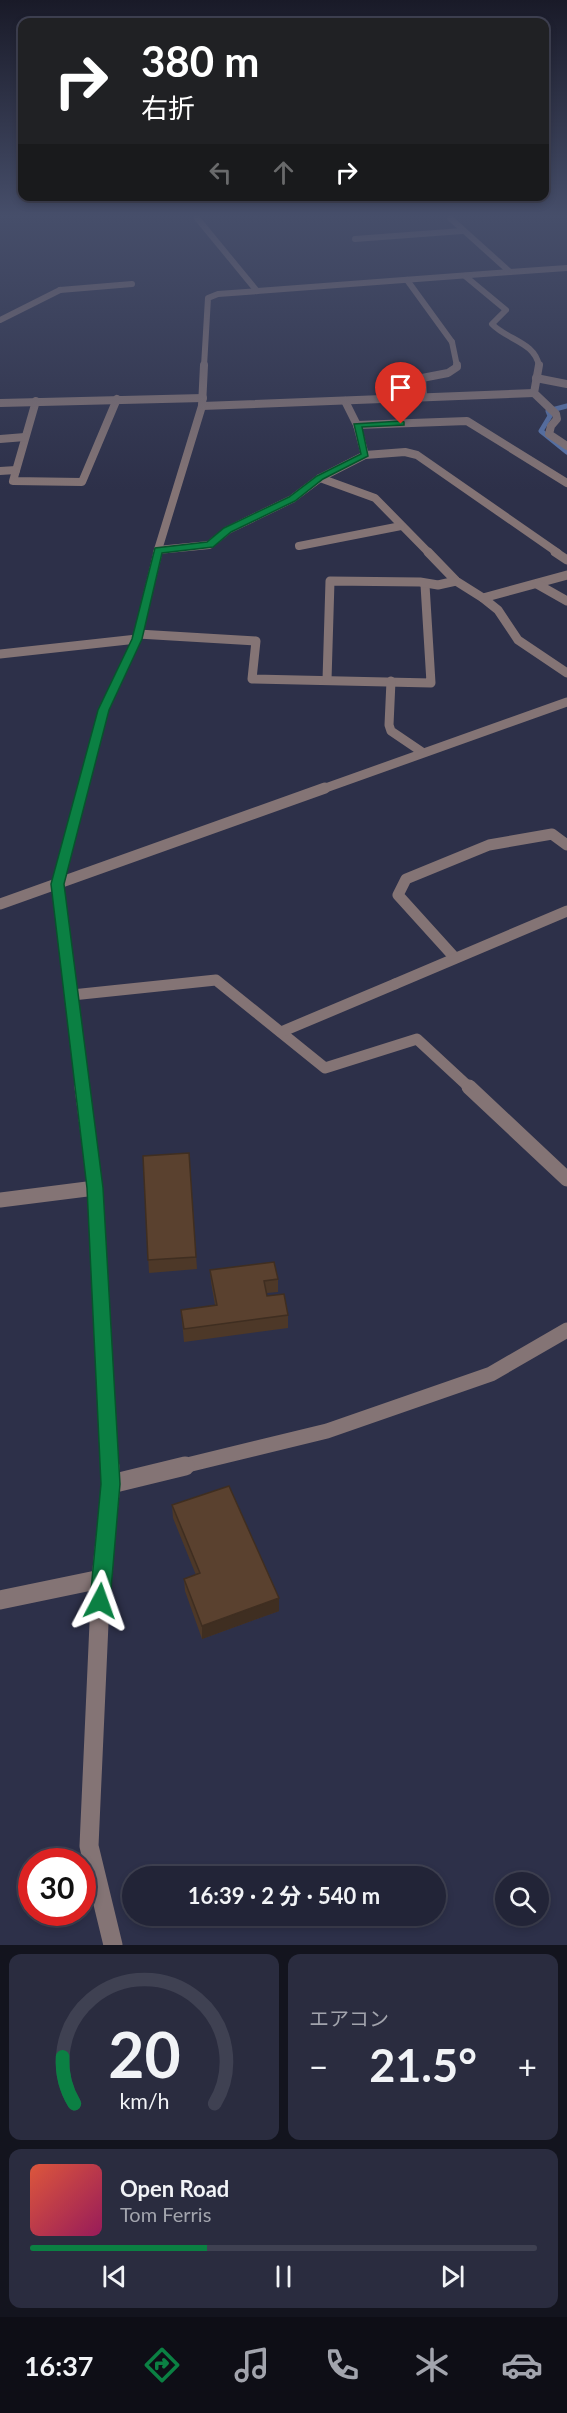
<!DOCTYPE html>
<html lang="ja">
<head>
<meta charset="utf-8">
<style>
	:root { --surface:#222437; --page:#2a2c3f; --text:#f1f3f6; --muted:#a2a4ad; --line:#3f4152; --accent:#0b8043 }
	body { margin:0; font-family:Lato,"Noto Sans JP",sans-serif; background:var(--page); color:var(--text); height:100vh; display:flex; flex-direction:column; font-size:22px; white-space:nowrap }
	* { box-sizing:border-box; margin:0 }
	p { font-size:20px; color:var(--muted) }
	.icon { flex:none; width:33px; height:33px; fill:none; stroke:currentColor; stroke-width:2; stroke-linecap:round; stroke-linejoin:round }
	.map { position:relative; height:1945px; overflow:hidden }
	.panel { display:flex; flex-direction:column; gap:9px; padding:9px; background:#13141e; flex:1 }
	.panel>* { flex:none }
	.top-card { position:absolute; left:18px; top:18px; width:531px; height:183px; border-radius:12px; box-shadow:0 3px 9px #0003,0 0 0 2px var(--line); background:#202124; color:#fff; overflow:hidden }
	.buttons { position:absolute; left:495px; top:1872px; display:grid; gap:12px }
	.buttons a { display:grid; place-items:center; width:54px; height:54px; border-radius:50%; background:var(--surface); box-shadow:0 3px 9px #0003,0 0 0 2px var(--line); font-size:30px }
	.speed { position:absolute; left:18px; top:1848px; display:flex; gap:12px; font-size:30px; font-weight:700; text-align:center }
	.speed>* { display:grid; place-content:center; width:78px; height:78px; border-radius:50%; background:var(--surface); box-shadow:0 3px 9px #0003,0 0 0 2px var(--line); line-height:1 }
	.speed .limit { border:9px solid #d22; background:#fff; color:#111 }
	.pin { position:absolute; display:grid; place-items:center; width:51px; height:51px; color:#fff; margin:-62px -26px; border-radius:50% 50% 50% 0; rotate:-45deg; box-shadow:0 0 6px #0007 }
	.pin .icon { rotate:45deg }
	.me { position:absolute; width:66px; margin:-33px; rotate:4deg; stroke-linejoin:round; filter:drop-shadow(0 0 4px #0008) }
	.turn { display:flex; align-items:center; gap:21px; height:126px; padding:0 24px; font-size:27px }
	.turn .icon { width:78px; height:78px; stroke-width:2.5 }
	.turn b { display:block; font-size:42px; line-height:51px }
	.lanes { display:flex; align-items:center; height:57px; padding:0 24px; background:#0003; justify-content:center; gap:30px; direction:ltr }
	.lanes .off { opacity:.35 }
	.big { font-size:45px; font-weight:700; line-height:1.1 }
	.panel .tile { flex:1; display:flex; flex-direction:column; justify-content:center; gap:9px; min-width:0; padding:0 21px; border-radius:12px; background:var(--page) }
	.panel .dial { align-items:center; gap:0 }
	.dial svg { height:156px; overflow:visible; fill:none; stroke:var(--line); stroke-width:7; stroke-linecap:round; text-anchor:middle }
	.dial text { fill:var(--text); stroke:none }
	.song { display:flex; align-items:center; gap:18px }
	.cover { width:72px; height:72px; border-radius:9px; background:linear-gradient(135deg,hsl(10 70% 55%),hsl(330 70% 35%)) }
	.played { height:6px; border-radius:3px; background:linear-gradient(90deg,var(--accent) 35%,var(--line) 35%) }
	.keys { display:flex; justify-content:space-around; direction:ltr }
	.heat { display:flex; justify-content:space-between; align-items:center; font-size:33px; direction:ltr }
	.panel .tiles { flex:1; display:grid; gap:9px; grid-template-columns:1fr 1fr }
	.tile:last-child { grid-column:span 2 }
	.trip { position:absolute; left:122px; top:1866px; width:324px; height:60px; border-radius:30px; background:var(--surface); box-shadow:0 3px 9px #0003,0 0 0 2px var(--line); font-weight:700; line-height:60px; text-align:center }
	.tabs { display:flex; height:96px; justify-content:space-around; align-items:center; background:#0e0e16; color:var(--muted) }
	.tabs .icon { width:42px; height:42px }
	.tabs .active { color:var(--accent) }
	.tabs b { font-size:27px; color:var(--text) }
	.map>svg:first-child { display:block }
</style>
</head>
<body>
<div class="map">
<svg width="567" height="1945" viewBox="0 0 567 1945">
	<rect width="100%" height="100%" fill="#2d3049"/>
	<g fill="none" stroke-linecap="round" stroke-linejoin="round">
		<!-- stream -->
		<path stroke="#5975ac" stroke-width="5" d="M567 406 548 411 550 416 541 431 567 452"/>
		<!-- service-far4 -->
		<g stroke="#847475" stroke-width="6">
			<path d="M355 239 462 231"/>
			<path d="M60 290 132 284"/>
			<path d="M452 342 457 366"/>
		</g>
		<!-- service-far3 -->
		<g stroke="#847475" stroke-width="8">
			<path d="M423 395 422 378 448 373 457 367V365"/>
			<path d="M158 550 209 545 228 530 292 499 320 478"/>
		</g>
		<!-- service-far2 -->
		<path stroke="#847475" stroke-width="9" d="M483 598 498 610 518 640 567 673"/>
		<!-- service-far1 -->
		<g stroke="#847475" stroke-width="11">
			<path d="M72 995 216 980 325 1068 417 1039 471 1089"/>
			<path d="M281 1032 395 984"/>
		</g>
		<!-- service -->
		<path stroke="#847475" stroke-width="15" d="M469 1087 567 1179"/>
		<!-- minor-far5 -->
		<g stroke="#847475" stroke-width="6">
			<path d="M197 218 257 291"/>
			<path d="M450 218 510 272 567 268"/>
			<path d="M465 276 506 310 492 324C507 340 535 342 539 366"/>
			<path d="M407 280 452 342"/>
			<path d="M0 320 60 290"/>
		</g>
		<!-- minor-far4 -->
		<g stroke="#847475" stroke-width="8">
			<path d="M539 365 534 393 556 414 557 419 551 426 549 434 567 446"/>
			<path d="M536 378 567 384"/>
			<path d="M36 401 13 481 82 482 117 399"/>
			<path d="M0 403 203 398"/>
			<path d="M202 406 534 393"/>
			<path d="M357 425 467 421 567 483"/>
			<path d="M0 439 25 437"/>
			<path d="M365 455 405 452 417 455 558 553"/>
			<path d="M0 471 16 470"/>
			<path d="M320 478 375 498 429 553"/>
			<path d="M320 478 365 455 357 425 345 401"/>
			<path d="M299 546 401 526"/>
		</g>
		<!-- minor-far3 -->
		<g stroke="#847475" stroke-width="9">
			<path d="M428 552 456 581 483 598 567 575"/>
			<path d="M555 552 567 560"/>
			<path d="M537 584 567 601"/>
			<path d="M138 634 256 641 252 679 431 683 425 585"/>
			<path d="M0 654 137 639"/>
			<path d="M327 680 330 581 420 582 438 585 456 581"/>
			<path d="M391 681 389 725 391 731 422 752"/>
		</g>
		<!-- minor-far2 -->
		<g stroke="#847475" stroke-width="11">
			<path d="M57 884 83 1089"/>
			<path d="M455 958 398 895 406 879 489 845 552 834 567 845"/>
			<path d="M395 984 567 911"/>
		</g>
		<!-- minor-far1 -->
		<g stroke="#847475" stroke-width="15">
			<path d="M82 1087 95 1188 110 1467"/>
			<path d="M0 1200 95 1188"/>
			<path d="M179 1467 327 1431 491 1374 567 1330"/>
		</g>
		<!-- minor -->
		<g stroke="#847475" stroke-width="19">
			<path d="M110 1466 111 1484 101 1579 89 1846 113 1945"/>
			<path d="M111 1484 185 1466"/>
			<path d="M0 1600 101 1579"/>
		</g>
		<!-- tertiary-far3 -->
		<path stroke="#847475" stroke-width="6" d="M204 366 208 298 218 294 510 272"/>
		<!-- tertiary-far2 -->
		<path stroke="#847475" stroke-width="8" d="M157 553 202 406 204 365"/>
		<!-- tertiary-far1 -->
		<g stroke="#847475" stroke-width="9">
			<path d="M82 790 104 710 137 639 158 552"/>
			<path d="M320 790 567 702"/>
		</g>
		<!-- tertiary -->
		<g stroke="#847475" stroke-width="11">
			<path d="M57 884 83 788"/>
			<path d="M0 904 325 788"/>
		</g>
	</g>
	<!-- wall -->
	<g fill="#4d3828">
		<path d="M189 1153 197 1269 149 1273 143 1156Z"/>
		<path d="M210 1270 278 1279V1292L267 1293V1296L288 1315V1328L184 1342 181 1310 215 1305 211 1282Z"/>
		<path d="M172 1505 279 1598V1611L202 1639 185 1591 184 1579 196 1575 173 1518Z"/>
	</g>
	<!-- shaded-wall -->
	<path fill="#3f2e21" d="M279 1598V1611L202 1639V1626Z"/>
	<!-- building -->
	<g fill="#5a412f" stroke="#3f2e21" stroke-width="1.5">
		<path d="M189 1153 196 1257 148 1260 143 1156Z"/>
		<path d="M274 1262 278 1279 264 1281 267 1296 284 1294 288 1315 184 1329 181 1310 217 1305 210 1270Z"/>
		<path d="M229 1486 279 1598 202 1626 184 1579 200 1573 172 1505Z"/>
	</g>
	<!-- sky -->
	<linearGradient id="sky" x2="0" y2="1"><stop stop-color="#191a28"/><stop offset="0.44" stop-color="#464e6a"/><stop offset="1" stop-color="#464e6a" stop-opacity="0"/></linearGradient>
	<rect width="567" height="490" fill="url(#sky)"/>
	<!-- route -->
	<path fill="#0b8043" stroke="#07532c" stroke-width="1.5" d="M401 421 404 422V425L362 427 368 456 323 479 295 501 231 532 213 547 162 553 142 639 109 710 64 884 103 1188 120 1484 110 1601 107 1608 100 1610 93 1608 90 1601 101 1484 87 1188 51 884 98 710 132 639 155 548 207 542 224 528 289 497 317 476 361 454 354 424Z"/>
</svg>
<div class="buttons">
<a><svg class="icon" aria-label="search" viewBox="0 0 24 24"><circle cx="10" cy="10" r="6"/><path d="M15 15l6 6"/></svg></a>
</div>
<div class="speed"><div class="limit">30</div></div>
<div class="pin" style="left:401px;top:424px;background:#d93025"><svg class="icon" aria-label="arrive" viewBox="0 0 24 24"><path d="M6 21V4h12l-3 4 3 4H6"/></svg></div>
<svg class="me" style="left:100px;top:1601px" viewBox="-20 -20 40 40"><path d="M0-17L14 15 0 8-14 15z" fill="#0b8043" stroke="#fff" stroke-width="4"/></svg>
<div class="trip">16:39 · 2 分 · 540 m</div>
<div class="top-card">
<div class="turn"><svg class="icon" aria-label="right" viewBox="0 0 24 24"><path d="M7 20v-9h11M14 6l5 5-5 5"/></svg><div><b>380 m</b>右折</div></div>
<div class="lanes"><svg class="icon off" aria-label="left" viewBox="0 0 24 24"><path d="M17 20v-9H6M10 6l-5 5 5 5"/></svg><svg class="icon off" aria-label="ahead" viewBox="0 0 24 24"><path d="M12 20V5M6 11l6-6 6 6"/></svg><svg class="icon" aria-label="right" viewBox="0 0 24 24"><path d="M7 20v-9h11M14 6l5 5-5 5"/></svg></div>
</div>
</div>
<section class="panel">
<div class="tiles">
<div class="tile dial"><svg viewBox="0 0 100 80">
<path d="M14 69A42 42 0 1 1 86 69"/>
<path d="M14 69A42 42 0 0 1 8 45" stroke="#0b8043"/>
<text x="50" y="56" font-size="32" font-weight="700">20</text>
<text x="50" y="72" font-size="11">km/h</text>
</svg></div>
<div class="tile"><p>エアコン</p>
<div class="heat"><a>−</a><b class="big">21.5°</b><a>+</a></div>
</div>
<div class="tile">
<div class="song"><i class="cover"></i><div><b>Open Road</b><p>Tom Ferris</p></div></div>
<div class="played"></div>
<div class="keys"><svg class="icon" aria-label="previous" viewBox="0 0 24 24"><path d="M18 5L8 12l10 7zM5 5v14"/></svg><svg class="icon" aria-label="pause" viewBox="0 0 24 24"><path d="M8 5v14M16 5v14"/></svg><svg class="icon" aria-label="next" viewBox="0 0 24 24"><path d="M6 5l10 7-10 7zM19 5v14"/></svg></div>
</div>
</div>
</section>
<nav class="tabs">
<b>16:37</b>
<svg class="icon active" aria-label="directions" viewBox="0 0 24 24"><path d="M12 3l9 9-9 9-9-9zM9 14v-3h6M13 9l2 2-2 2"/></svg>
<svg class="icon" aria-label="music" viewBox="0 0 24 24"><path d="M9 18V5l10-2v13"/><circle cx="6" cy="18" r="3"/><circle cx="16" cy="16" r="3"/></svg>
<svg class="icon" aria-label="phone" viewBox="0 0 24 24"><path d="M5 4h4l2 5-3 2q2 4 5 5l2-3 5 2v4C11 20 4 13 5 4z"/></svg>
<svg class="icon" aria-label="climate" viewBox="0 0 24 24"><path d="M12 3v18M4 7l16 10M4 17L20 7"/></svg>
<svg class="icon" aria-label="car" viewBox="0 0 24 24"><path d="M5 17H2v-5l4-1 3-4h7l3 4 3 1v5h-3M9 17h6M6 11h13"/><circle cx="7" cy="17" r="2"/><circle cx="17" cy="17" r="2"/></svg>
</nav>
</body>
</html>
